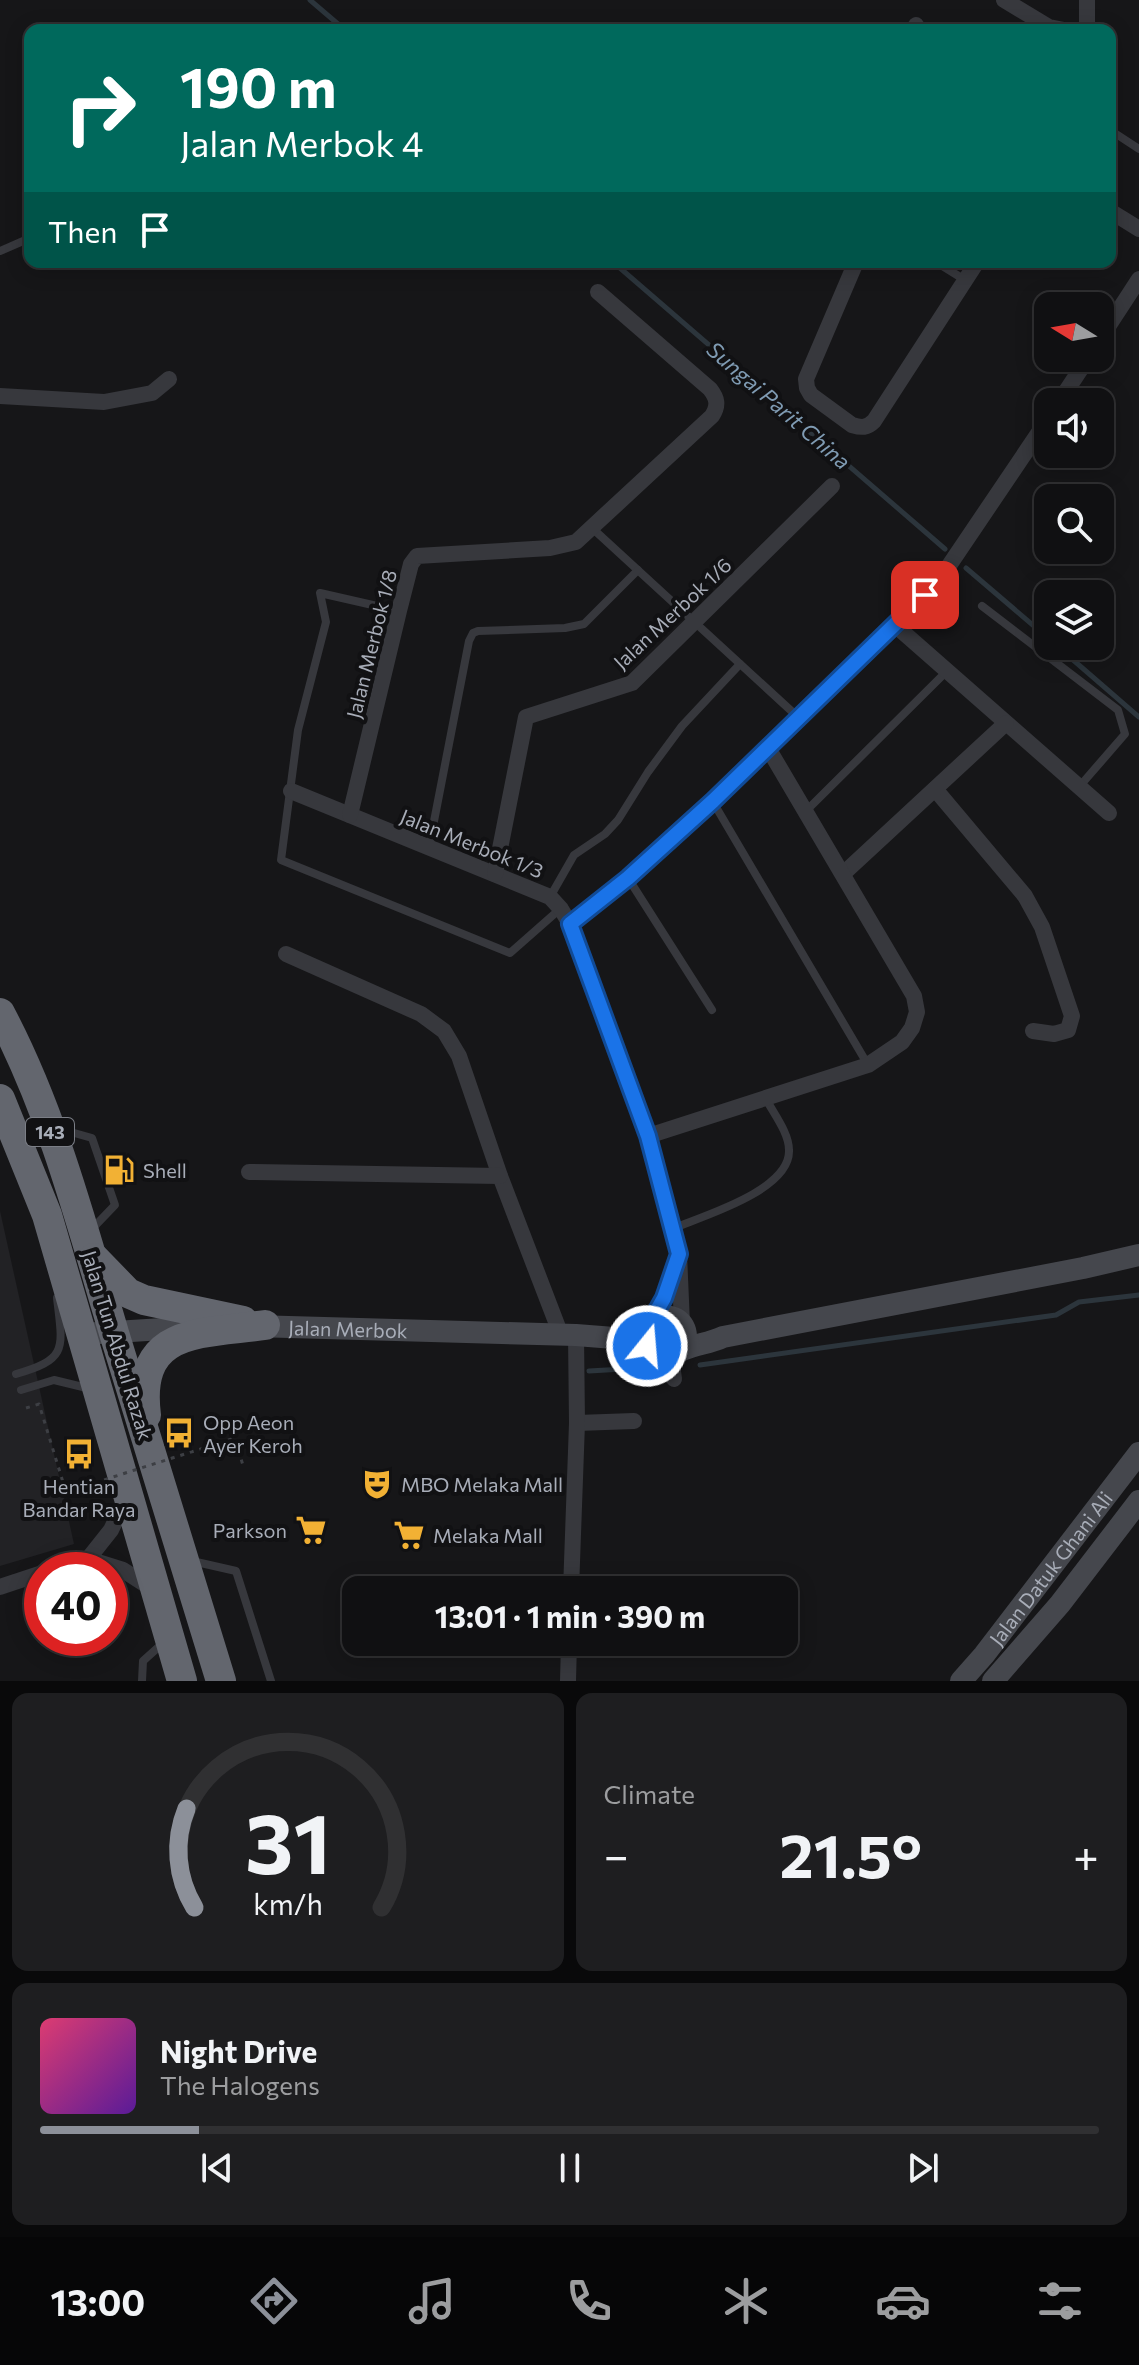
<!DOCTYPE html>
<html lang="en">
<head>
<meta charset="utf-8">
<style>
	:root { --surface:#101012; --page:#1e1e20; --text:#f1f3f6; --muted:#9c9d9f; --line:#303032; --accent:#8c9099 }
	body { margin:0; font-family:Commissioner,sans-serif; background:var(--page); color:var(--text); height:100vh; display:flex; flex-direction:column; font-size:30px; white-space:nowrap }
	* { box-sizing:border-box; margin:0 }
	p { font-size:26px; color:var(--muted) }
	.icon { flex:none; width:44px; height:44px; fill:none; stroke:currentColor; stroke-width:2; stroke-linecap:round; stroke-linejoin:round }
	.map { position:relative; height:1681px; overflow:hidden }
	.drawer { display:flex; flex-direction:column; gap:12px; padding:12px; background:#09090a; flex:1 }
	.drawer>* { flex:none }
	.banner { position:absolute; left:24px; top:24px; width:1092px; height:244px; border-radius:16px; box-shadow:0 4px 20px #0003,0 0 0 2px var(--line); background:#00695c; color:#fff; overflow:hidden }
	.needle { width:52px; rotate:281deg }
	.fabs { position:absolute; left:1034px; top:292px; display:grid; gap:16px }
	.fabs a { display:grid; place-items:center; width:80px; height:80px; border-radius:16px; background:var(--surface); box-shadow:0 4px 20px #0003,0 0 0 2px var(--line); font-size:40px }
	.speed { position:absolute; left:24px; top:1552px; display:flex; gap:16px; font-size:40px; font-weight:700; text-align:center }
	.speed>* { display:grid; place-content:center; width:104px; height:104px; border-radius:50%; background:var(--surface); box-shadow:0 4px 20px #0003,0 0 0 2px var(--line); line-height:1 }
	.speed .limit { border:12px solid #d22; background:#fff; color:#111 }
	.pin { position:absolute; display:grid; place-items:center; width:68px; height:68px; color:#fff; margin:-34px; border-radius:16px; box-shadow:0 4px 12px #0006 }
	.me { position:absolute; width:88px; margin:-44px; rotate:17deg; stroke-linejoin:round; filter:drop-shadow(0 0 6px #0008) }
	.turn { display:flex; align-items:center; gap:28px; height:168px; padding:0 24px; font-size:36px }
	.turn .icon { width:104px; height:104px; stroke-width:2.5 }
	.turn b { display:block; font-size:56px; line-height:68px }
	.then { display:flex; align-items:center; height:76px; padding:0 24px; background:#0003; gap:16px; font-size:30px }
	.big { font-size:60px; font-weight:700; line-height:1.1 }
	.drawer .tile { flex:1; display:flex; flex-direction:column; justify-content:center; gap:12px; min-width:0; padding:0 28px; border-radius:16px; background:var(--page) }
	.drawer .dial { align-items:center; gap:0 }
	.dial svg { height:208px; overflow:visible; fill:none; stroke:var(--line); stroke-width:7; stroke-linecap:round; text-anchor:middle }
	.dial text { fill:var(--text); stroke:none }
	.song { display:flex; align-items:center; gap:24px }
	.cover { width:96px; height:96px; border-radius:12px; background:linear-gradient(135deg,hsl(340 70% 55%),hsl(270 70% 35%)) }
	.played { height:8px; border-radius:4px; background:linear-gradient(90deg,var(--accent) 15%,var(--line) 15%) }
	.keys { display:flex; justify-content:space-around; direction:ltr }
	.heat { display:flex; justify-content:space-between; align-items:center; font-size:44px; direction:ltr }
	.drawer .tiles { flex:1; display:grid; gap:12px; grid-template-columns:1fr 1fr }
	.tile:last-child { grid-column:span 2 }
	.trip { position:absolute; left:342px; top:1576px; width:456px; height:80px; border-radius:16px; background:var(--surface); box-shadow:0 4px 20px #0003,0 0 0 2px var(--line); font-weight:700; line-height:80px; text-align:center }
	.tabs { display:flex; height:128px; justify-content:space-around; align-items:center; background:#060607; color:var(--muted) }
	.tabs .icon { width:56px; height:56px }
	.tabs .selected { color:var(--accent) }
	.tabs b { font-size:36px; color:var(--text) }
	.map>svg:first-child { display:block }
</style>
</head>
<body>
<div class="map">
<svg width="1139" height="1681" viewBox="0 0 1139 1681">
	<rect width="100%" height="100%" fill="#161618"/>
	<!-- built -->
	<path fill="#222225" d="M0 1211 74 1544 0 1566Z"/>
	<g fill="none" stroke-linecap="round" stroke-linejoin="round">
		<!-- stream -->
		<g stroke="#2c353c" stroke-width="5">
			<path d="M310 0 345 30"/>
			<path d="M613 262 945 549"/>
			<path d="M966 568 1048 638"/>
			<path d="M1057 646 1139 717"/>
			<path d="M700 1365 1056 1315 1079 1302 1139 1295"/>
			<path d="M589 1371 658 1367"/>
		</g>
		<!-- path -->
		<path stroke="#3d3f44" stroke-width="3" stroke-dasharray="4 6" stroke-linecap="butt" d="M26 1408 39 1404 66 1492"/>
		<!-- lane -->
		<g stroke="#37383d" stroke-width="8">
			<path d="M1110 130 1139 149"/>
			<path d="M0 251 30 238"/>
			<path d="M936 262 965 280"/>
			<path d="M592 528 799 718"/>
			<path d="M982 606 1118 710 1125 734 1079 787"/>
			<path d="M399 611 320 593 326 622 298 730 281 860 510 953 560 909"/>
			<path d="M713 802 868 1065"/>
			<path d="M807 810 947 671"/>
			<path d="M429 847 469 641 473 633 478 631 565 628 584 624 638 570"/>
			<path d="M628 878 712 1010"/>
			<path d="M550 897 574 855 605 834 618 820 648 772 682 726 740 664"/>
			<path d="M60 1129 92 1138 115 1205 91 1230"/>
			<path d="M674 1228C703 1216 791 1190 789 1150 789 1133 774 1114 766 1099"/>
			<path d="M16 1374C68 1359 63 1349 57 1298"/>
			<path d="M21 1390 54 1380 91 1389"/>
			<path d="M192 1561 236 1571 271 1681"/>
			<path d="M142 1681 143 1661 163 1643"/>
		</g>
		<!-- street -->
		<g stroke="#37383d" stroke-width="16">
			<path d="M1004 0 1049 27 1064 30"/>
			<path d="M914 30 916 25"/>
			<path d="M1087 30V0"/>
			<path d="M1110 211 1139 229"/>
			<path d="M856 262 806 379 807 388 811 395 852 425C862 428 867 428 874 421L977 262"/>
			<path d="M1100 339 1139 279"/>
			<path d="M0 396 104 402 152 393 169 379"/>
			<path d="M1059 402 1088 358"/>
			<path d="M896 626 1109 813"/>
			<path d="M935 789 1025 896 1042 927 1072 1016 1068 1030 1054 1034 1033 1031"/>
			<path d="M291 791 550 897 561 909 570 924 648 1136 679 1254 682 1324"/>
			<path d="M350 815 399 611 411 564 417 556 550 548 576 542 712 416C719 405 717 398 710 389L598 292"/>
			<path d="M844 873 1006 723"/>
			<path d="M495 874 526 717 632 683 832 486"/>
			<path d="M570 924 628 878 713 801 896 626 940 579 1048 419"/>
			<path d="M286 954 421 1014 444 1031 459 1056 500 1176 561 1335"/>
			<path d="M648 1136 868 1065 902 1042 912 1028 917 1012 914 996 768 748"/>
			<path d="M249 1172 500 1176"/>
			<path d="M652 1321 664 1298 675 1267"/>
			<path d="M671 1357 674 1379"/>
			<path d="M577 1423 634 1421"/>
			<path d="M88 1559 123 1570 154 1590"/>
			<path d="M53 1570 88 1559 111 1530 127 1497"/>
			<path d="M0 1587 42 1573"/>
			<path d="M571 1590 577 1423 576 1335"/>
			<path d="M568 1681 569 1642"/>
		</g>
		<!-- secondary -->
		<g stroke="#45474d" stroke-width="22">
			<path id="s1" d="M250 1326 576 1335 614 1338 647 1346"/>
			<path d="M83 1334 195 1327"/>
			<path d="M682 1349C691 1332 683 1317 664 1316 643 1321 637 1352 662 1357 672 1359 677 1351 685 1349 698 1344 710 1343 723 1337L1083 1268 1139 1255"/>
			<path id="s2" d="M961 1681 984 1655 1139 1453"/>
			<path d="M993 1681 1060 1604 1139 1501"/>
		</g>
		<!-- highway -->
		<g stroke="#63666e" stroke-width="30">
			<path d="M0 1013C53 1113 82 1226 114 1333 149 1449 185 1565 221 1681"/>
			<path d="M0 1099 47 1215 182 1681"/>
			<path d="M94 1258 128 1293 144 1300 243 1321"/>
			<path d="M146 1415C135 1327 201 1334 265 1325"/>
		</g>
		<!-- path-bridge -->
		<path stroke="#3d3f44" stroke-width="3" stroke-dasharray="4 6" stroke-linecap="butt" d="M66 1492 235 1438 244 1469"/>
	</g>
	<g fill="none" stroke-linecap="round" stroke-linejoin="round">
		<!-- route casing -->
		<g stroke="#114b97" stroke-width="20">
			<path id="route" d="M647 1346V1328L664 1298 679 1254 648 1136 570 924 628 878 713 801 925 595"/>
		</g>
		<!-- route -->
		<use href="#route" stroke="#1a73e8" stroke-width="14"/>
	</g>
	<!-- icons -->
	<defs>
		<g id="fuel-bare" transform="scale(2.4)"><path d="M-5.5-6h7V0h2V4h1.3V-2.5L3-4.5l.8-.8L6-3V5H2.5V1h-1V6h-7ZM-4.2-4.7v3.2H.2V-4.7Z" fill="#f2b134" stroke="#111113" stroke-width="2.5" paint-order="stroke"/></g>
		<g id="bus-bare" transform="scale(2.4)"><path d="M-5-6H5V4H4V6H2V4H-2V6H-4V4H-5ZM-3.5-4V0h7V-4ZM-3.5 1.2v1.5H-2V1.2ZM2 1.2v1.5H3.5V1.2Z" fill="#f2b134" stroke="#111113" stroke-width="2.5" paint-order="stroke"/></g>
		<g id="theatre-bare" transform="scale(2.4)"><path d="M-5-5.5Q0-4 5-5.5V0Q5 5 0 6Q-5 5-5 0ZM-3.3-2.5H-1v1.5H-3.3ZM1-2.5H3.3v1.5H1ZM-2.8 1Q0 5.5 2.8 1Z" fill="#f2b134" stroke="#111113" stroke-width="2.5" paint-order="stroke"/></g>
		<g id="supermarket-bare" transform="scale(2.4)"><path d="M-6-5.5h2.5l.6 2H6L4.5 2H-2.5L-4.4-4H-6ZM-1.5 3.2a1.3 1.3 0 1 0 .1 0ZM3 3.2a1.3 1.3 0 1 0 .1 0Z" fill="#f2b134" stroke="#111113" stroke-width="2.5" paint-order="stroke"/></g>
	</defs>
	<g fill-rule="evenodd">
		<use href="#fuel-bare" x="119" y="1170"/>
		<use href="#bus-bare" x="179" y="1433"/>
		<use href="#bus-bare" x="79" y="1454"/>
		<use href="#theatre-bare" x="377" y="1484"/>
		<use href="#supermarket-bare" x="311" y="1530"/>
		<use href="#supermarket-bare" x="409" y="1535"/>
	</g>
	<g text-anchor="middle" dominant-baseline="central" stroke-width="8" stroke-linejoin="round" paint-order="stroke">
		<!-- shield labels -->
		<rect fill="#111113" stroke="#7b7e86" stroke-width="2" x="26" y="1118" width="48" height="28" rx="6"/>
		<g font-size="18" font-weight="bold" fill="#a8adb8">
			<text x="50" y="1132">143</text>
		</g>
		<!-- street labels -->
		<g font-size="20" fill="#a8adb8" stroke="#111113">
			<text transform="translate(672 613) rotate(-43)">Jalan Merbok 1/6</text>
			<text transform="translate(371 644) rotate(-76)">Jalan Merbok 1/8</text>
			<text transform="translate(472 843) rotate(22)">Jalan Merbok 1/3</text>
			<text stroke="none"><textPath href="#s1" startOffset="98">Jalan Merbok</textPath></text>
			<text transform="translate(118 1345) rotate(73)">Jalan Tun Abdul Razak</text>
			<text stroke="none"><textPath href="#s2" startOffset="144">Jalan Datuk Ghani Ali</textPath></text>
		</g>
		<!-- poi labels -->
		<g font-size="20" fill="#a8adb8" stroke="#111113" text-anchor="start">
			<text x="143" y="1170">Shell</text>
			<text x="203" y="1422">Opp Aeon<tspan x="203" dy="23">Ayer Keroh</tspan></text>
			<text x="401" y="1484">MBO Melaka Mall</text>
			<text x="79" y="1486" text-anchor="middle">Hentian<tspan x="79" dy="23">Bandar Raya</tspan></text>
			<text x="287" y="1530" text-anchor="end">Parkson</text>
			<text x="433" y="1535">Melaka Mall</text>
		</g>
		<!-- water labels -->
		<g font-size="22" font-style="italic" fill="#7f9bb3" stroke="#111113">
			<text transform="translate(779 405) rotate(41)">Sungai Parit China</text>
		</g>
	</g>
</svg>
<div class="fabs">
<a><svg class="needle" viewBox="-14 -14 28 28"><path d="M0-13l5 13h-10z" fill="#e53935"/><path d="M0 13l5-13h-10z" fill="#9c9d9f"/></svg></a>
<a><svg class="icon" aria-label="sound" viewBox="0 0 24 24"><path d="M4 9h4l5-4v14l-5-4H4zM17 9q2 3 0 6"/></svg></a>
<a><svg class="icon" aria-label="search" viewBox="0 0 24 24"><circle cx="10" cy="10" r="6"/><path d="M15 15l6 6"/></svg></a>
<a><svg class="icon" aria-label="layers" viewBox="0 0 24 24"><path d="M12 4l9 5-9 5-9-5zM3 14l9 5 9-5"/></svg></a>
</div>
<div class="speed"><div class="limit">40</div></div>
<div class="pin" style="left:925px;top:595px;background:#d93025"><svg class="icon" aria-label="arrive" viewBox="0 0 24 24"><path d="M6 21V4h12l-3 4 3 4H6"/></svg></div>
<svg class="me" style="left:647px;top:1346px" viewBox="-20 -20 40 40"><circle r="17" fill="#1a73e8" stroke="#fff" stroke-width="3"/><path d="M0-11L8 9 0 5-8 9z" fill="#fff"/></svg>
<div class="trip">13:01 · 1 min · 390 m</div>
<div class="banner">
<div class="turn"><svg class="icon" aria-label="right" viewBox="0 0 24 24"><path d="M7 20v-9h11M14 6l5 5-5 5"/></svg><div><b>190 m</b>Jalan Merbok 4</div></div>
<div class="then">Then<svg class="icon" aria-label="arrive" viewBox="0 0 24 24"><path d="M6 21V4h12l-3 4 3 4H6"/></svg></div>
</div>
</div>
<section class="drawer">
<div class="tiles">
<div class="tile dial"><svg viewBox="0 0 100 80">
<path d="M14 69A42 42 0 1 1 86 69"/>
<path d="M14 69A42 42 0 0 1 11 31" stroke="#8c9099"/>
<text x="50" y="56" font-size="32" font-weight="700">31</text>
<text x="50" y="72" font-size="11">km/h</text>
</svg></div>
<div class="tile"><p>Climate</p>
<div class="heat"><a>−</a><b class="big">21.5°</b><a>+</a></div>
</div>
<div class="tile">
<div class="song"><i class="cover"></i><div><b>Night Drive</b><p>The Halogens</p></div></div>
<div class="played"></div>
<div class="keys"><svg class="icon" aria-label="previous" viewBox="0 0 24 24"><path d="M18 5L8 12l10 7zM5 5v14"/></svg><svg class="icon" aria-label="pause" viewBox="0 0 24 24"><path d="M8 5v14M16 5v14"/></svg><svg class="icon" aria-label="next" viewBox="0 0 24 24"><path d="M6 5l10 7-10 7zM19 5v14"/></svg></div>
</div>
</div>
</section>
<nav class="tabs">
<b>13:00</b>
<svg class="icon selected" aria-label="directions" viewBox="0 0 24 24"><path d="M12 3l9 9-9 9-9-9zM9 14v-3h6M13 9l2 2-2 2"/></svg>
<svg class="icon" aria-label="music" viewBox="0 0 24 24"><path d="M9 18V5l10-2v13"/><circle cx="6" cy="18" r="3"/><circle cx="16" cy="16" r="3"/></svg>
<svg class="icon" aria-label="phone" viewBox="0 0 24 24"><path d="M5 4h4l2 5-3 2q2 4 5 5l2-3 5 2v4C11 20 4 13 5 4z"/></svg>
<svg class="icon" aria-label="climate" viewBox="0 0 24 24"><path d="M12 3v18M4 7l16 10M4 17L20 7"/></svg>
<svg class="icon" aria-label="car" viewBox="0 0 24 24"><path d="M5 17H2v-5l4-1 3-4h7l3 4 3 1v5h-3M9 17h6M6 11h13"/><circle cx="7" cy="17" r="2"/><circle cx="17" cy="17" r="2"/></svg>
<svg class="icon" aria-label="filters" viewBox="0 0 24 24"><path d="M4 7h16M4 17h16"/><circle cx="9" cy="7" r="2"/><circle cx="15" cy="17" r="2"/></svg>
</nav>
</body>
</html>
